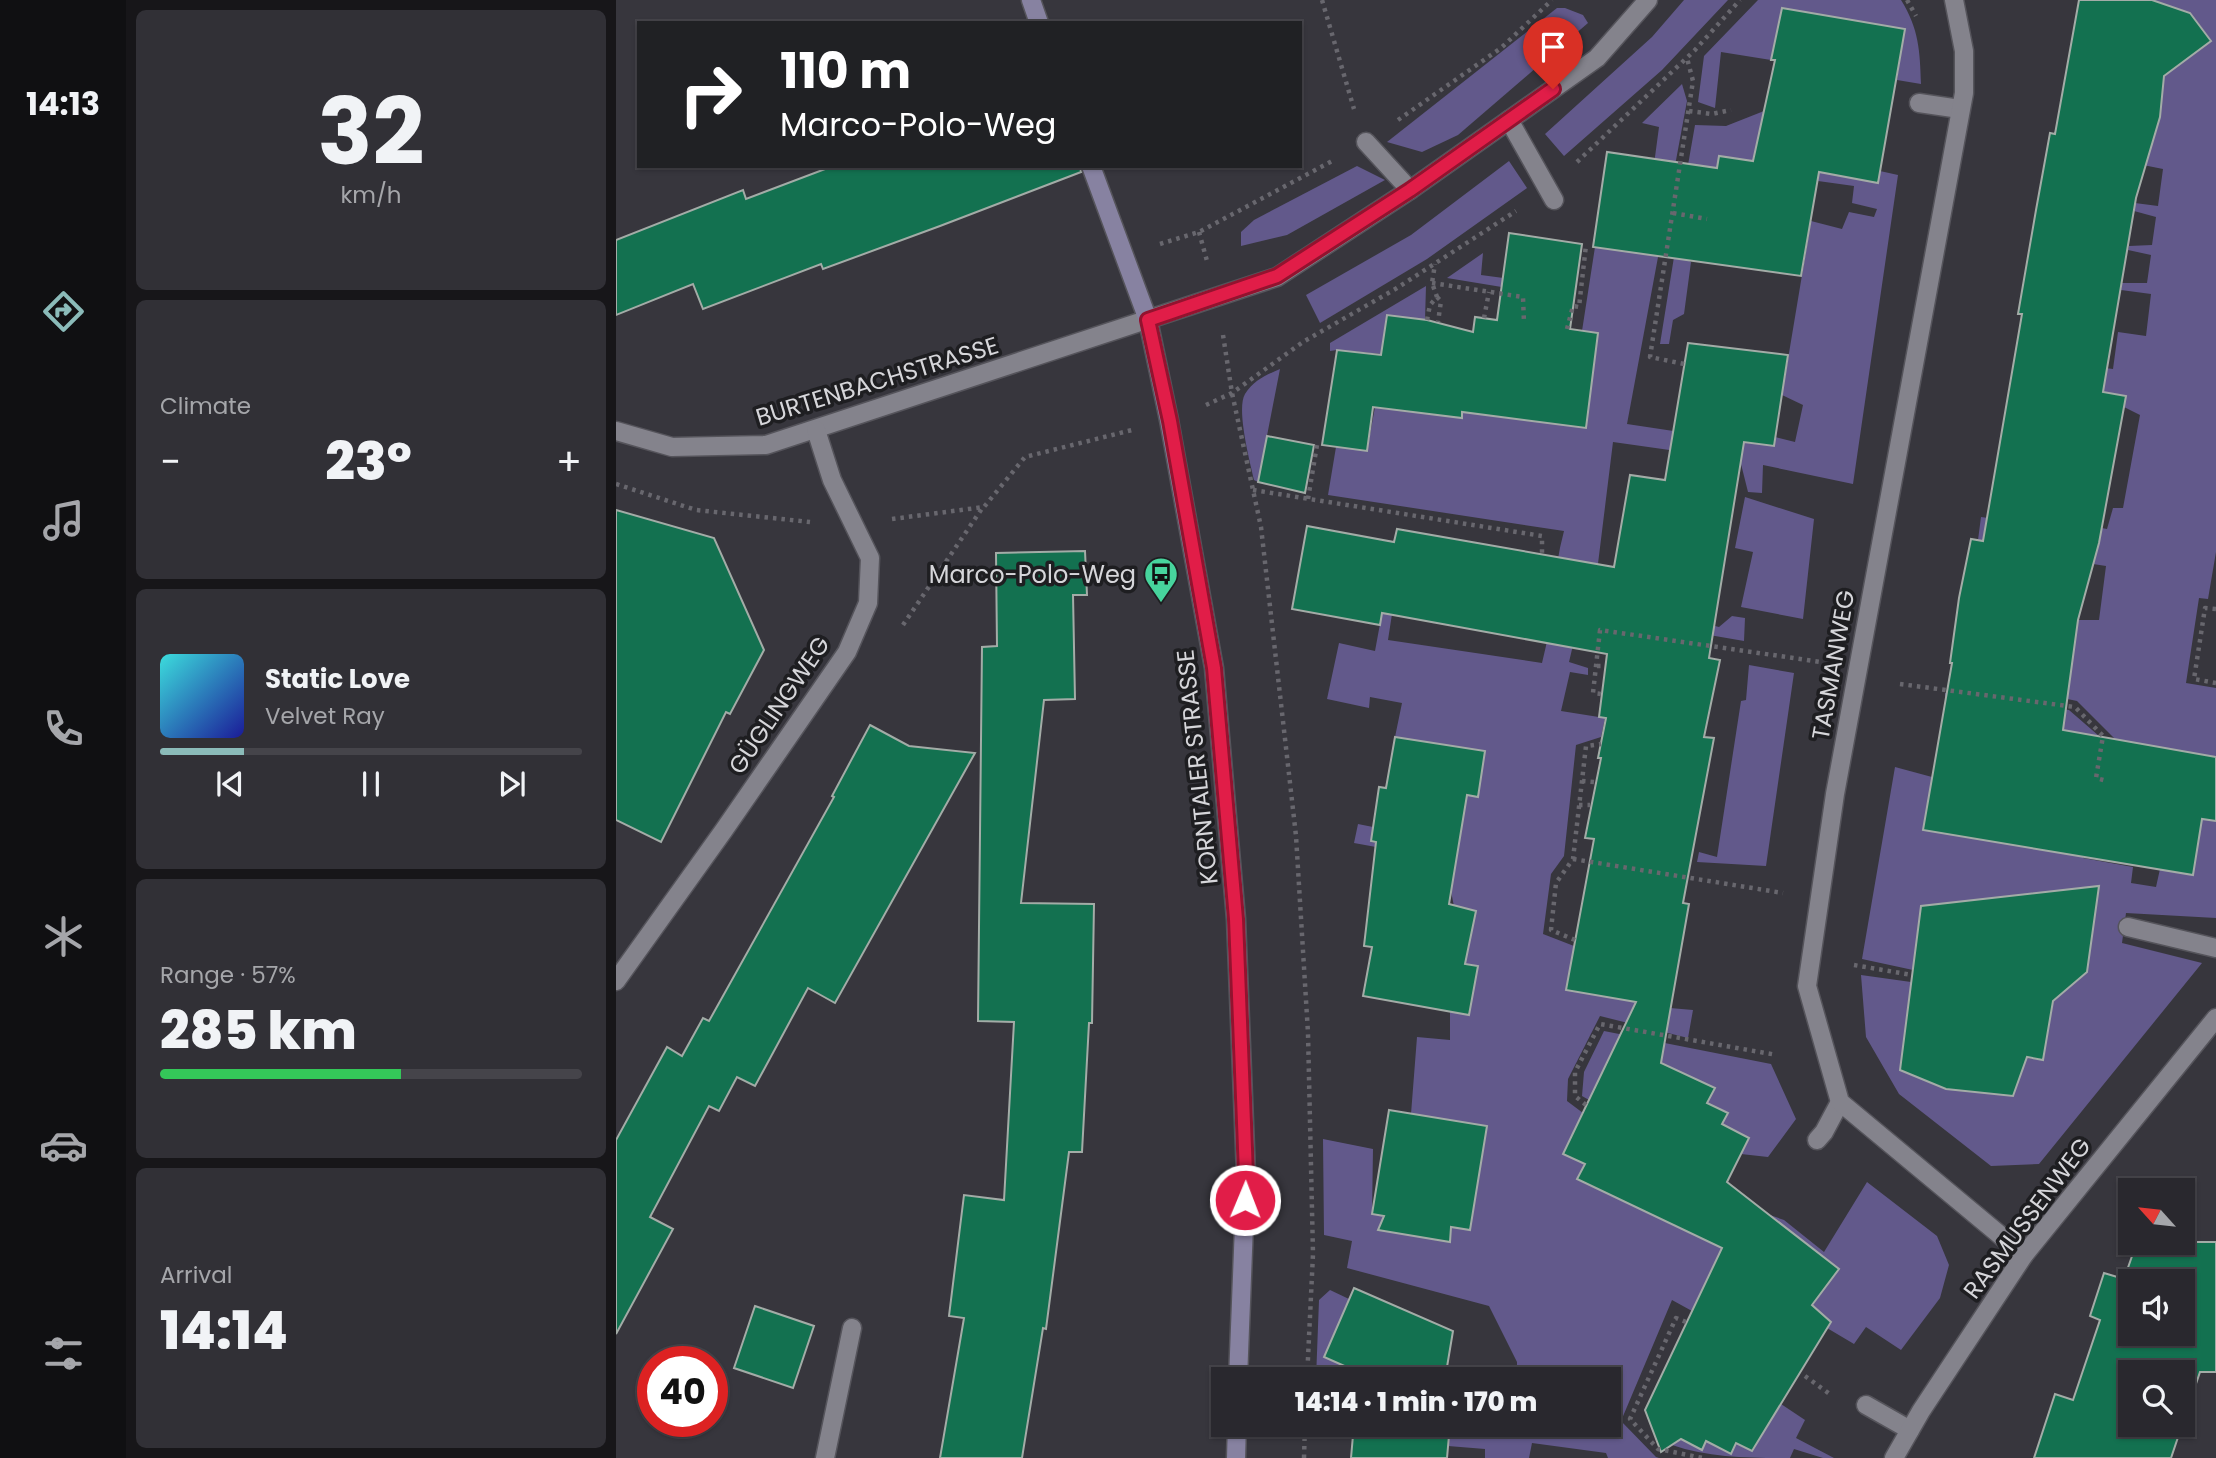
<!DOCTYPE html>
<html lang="en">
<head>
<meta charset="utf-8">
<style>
	:root { --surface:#29282e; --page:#313036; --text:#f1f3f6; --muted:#a5a6aa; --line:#45444a; --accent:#8bbbb9 }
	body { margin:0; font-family:Poppins,sans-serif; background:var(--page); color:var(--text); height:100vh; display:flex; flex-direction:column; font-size:26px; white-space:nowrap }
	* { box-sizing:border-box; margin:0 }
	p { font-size:23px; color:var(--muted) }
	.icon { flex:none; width:38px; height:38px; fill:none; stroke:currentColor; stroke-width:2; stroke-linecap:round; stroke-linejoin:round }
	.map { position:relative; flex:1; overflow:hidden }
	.details { display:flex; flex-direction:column; gap:10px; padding:10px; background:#171619; width:490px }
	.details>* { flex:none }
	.hud { position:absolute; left:21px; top:21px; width:665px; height:147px; border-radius:0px; box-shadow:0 2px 5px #0004,0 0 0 2px var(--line); background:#202124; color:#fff; overflow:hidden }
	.needle { width:46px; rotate:297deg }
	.controls { position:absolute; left:1502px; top:1178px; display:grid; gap:14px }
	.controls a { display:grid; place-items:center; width:77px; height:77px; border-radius:0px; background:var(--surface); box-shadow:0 2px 5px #0004,0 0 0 2px var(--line); font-size:35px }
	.speed { position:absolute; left:21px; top:1346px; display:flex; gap:14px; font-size:35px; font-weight:700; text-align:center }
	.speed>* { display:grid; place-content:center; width:91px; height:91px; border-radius:50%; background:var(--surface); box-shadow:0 2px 5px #0004,0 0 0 2px var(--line); line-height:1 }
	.speed .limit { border:10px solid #d22; background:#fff; color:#111 }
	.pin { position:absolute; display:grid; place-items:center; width:60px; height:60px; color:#fff; margin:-72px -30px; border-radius:50% 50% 50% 0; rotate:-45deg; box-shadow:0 0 7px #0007 }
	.pin .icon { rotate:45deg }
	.me { position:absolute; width:77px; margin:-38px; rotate:1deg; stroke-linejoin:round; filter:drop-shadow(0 0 5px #0008) }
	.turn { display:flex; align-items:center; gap:24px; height:147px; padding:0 28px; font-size:32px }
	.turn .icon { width:91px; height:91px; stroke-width:2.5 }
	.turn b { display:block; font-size:49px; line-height:60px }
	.big { font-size:52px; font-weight:800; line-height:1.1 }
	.details .tile { flex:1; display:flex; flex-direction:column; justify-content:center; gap:10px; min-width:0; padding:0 24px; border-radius:10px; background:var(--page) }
	.details .dial { align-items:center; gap:0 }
	.dial b { font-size:91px; line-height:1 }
	.song { display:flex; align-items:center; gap:21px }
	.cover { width:84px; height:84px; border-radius:10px; background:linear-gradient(135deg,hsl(180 70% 55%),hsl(240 70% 35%)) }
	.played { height:7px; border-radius:4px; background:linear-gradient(90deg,var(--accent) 20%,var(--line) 20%) }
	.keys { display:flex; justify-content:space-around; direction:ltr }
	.heat { display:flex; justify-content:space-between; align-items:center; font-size:38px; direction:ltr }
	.charge { height:10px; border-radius:5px; background:linear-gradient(90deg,#34c759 57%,var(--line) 0) }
	.trip { position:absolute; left:595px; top:1367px; width:410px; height:70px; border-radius:0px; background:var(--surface); box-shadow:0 2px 5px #0004,0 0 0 2px var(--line); font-weight:800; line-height:70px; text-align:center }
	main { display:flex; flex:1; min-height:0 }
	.dock { display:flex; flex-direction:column; width:126px; justify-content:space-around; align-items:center; background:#101012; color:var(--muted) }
	.dock .icon { width:49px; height:49px }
	.dock .active { color:var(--accent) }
	.dock b { font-size:32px; color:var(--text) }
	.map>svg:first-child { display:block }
</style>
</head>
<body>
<main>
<nav class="dock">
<b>14:13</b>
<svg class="icon active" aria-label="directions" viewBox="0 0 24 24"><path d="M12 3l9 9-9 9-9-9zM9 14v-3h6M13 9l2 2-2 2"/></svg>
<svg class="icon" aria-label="music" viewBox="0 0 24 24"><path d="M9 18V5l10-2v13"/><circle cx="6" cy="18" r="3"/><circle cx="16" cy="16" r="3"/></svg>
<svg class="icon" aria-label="phone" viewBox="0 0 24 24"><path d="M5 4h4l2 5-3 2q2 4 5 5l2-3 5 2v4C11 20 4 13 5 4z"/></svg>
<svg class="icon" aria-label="climate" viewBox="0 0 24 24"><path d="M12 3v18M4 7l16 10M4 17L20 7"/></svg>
<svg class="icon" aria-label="car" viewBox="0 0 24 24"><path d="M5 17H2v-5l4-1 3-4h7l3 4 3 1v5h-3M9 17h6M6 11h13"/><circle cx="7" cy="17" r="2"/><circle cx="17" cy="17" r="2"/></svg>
<svg class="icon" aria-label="filters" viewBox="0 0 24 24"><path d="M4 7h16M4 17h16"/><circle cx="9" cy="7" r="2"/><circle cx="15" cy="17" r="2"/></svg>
</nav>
<section class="details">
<div class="tile dial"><b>32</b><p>km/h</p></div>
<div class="tile"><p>Climate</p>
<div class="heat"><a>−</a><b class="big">23°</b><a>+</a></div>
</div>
<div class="tile">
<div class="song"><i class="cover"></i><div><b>Static Love</b><p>Velvet Ray</p></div></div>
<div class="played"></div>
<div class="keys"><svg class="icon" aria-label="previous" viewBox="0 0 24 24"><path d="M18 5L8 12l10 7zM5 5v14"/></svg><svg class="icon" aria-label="pause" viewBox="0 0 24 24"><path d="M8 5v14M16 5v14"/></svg><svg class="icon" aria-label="next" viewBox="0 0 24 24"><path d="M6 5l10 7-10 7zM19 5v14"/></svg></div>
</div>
<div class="tile"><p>Range · 57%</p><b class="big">285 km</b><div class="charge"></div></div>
<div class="tile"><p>Arrival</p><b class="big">14:14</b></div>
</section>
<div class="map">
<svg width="1600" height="1458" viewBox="0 0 1600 1458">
	<rect width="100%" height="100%" fill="#37363d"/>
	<!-- green -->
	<g fill="#62598b">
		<path d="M1068 0H1112L1046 70 948 156 929 134 1036 37Z"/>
		<path d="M1142 0H1285C1303 29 1304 51 1305 84L1281 80 1288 29 1166 8 1155 60 1105 52 1099 108 1082 102 1088 56Z"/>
		<path d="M1538 0H1600V552L1592 599 1583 598 1570 683 1600 688V761L1599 757 1499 739 1461 701 1437 696 1462 620H1483L1490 566 1477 564 1478 559 1362 540 1365 517C1407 523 1449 521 1491 529L1497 508H1507L1524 415 1508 407 1423 381 1451 363 1497 369 1502 332 1530 336 1535 294 1505 290 1506 283H1531L1535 255 1512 250 1513 246 1536 245 1540 217 1518 211 1519 203 1542 206 1547 169 1527 165 1544 117 1548 76 1595 40C1576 15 1576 9 1542 5Z"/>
		<path d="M941 8H949L967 15 972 23 842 135 806 152 771 142Z"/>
		<path d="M1066 84 1071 101 1011 424 1157 446 1159 437 1179 442 1187 405 1166 395 1195 221 1226 229 1233 212 1258 217 1261 209 1236 203 1238 186 1202 181 1203 172 1262 182 1264 171 1282 175 1237 484 1147 465 1146 493 1132 492 1124 460 997 442 979 588 1037 611 1103 627 1116 616 1129 618 1128 641 1001 619 962 624 953 662 972 668V675L954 672 945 711 989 718 985 737 960 745 948 856 935 874 927 934 958 946 950 989 1054 1008 1077 1010 1072 1038 984 1016 952 1079 951 1101 967 1113 947 1154 969 1164 962 1178 1103 1197 1168 1220 1208 1252 1251 1182 1321 1236 1333 1265 1324 1298 1285 1350 1250 1327 1238 1344 1211 1328 1215 1322 1195 1307 1223 1269 1164 1223 1113 1233 1076 1311 1056 1300 1005 1421 1040 1457 1043 1458H992L990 1453 916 1443 913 1458H869V1449L832 1446 831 1426 825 1425 992 1424V1379H901V1362L873 1306 731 1268 736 1241 708 1235 707 1139 757 1149 756 1214 802 1222 834 1242 835 1227 854 1230 871 1127 795 1114 801 1037 834 1040V1012L853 1014 862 967 849 964 835 891 793 853 738 843 742 824 757 827 755 842 780 846 851 795 862 797 869 751 779 737 786 703 754 697 753 708 711 699 723 643 759 651 766 613 776 614 772 640 926 663C938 619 936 574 948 531L712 495 720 447 751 451 759 407 846 412 982 333 966 331 979 247 1026 254 1043 127 1026 123Z"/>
		<path d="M1148 111 1137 161 1103 156 1092 210 1065 205 1079 125 1110 126Z"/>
		<path d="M893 161 911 188 811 259 704 323 690 295 795 235Z"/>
		<path d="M741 166 769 180 671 235 625 246V232L638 220Z"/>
		<path d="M1063 226 1066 257 1075 262 1068 314 1057 320 1053 344H1044Z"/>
		<path d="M867 253 865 275 947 286 916 292 831 278Z"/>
		<path d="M810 286 809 320 771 315 765 354 721 350 714 351V343Z"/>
		<path d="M664 369 642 482 638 480C634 462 620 409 629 394 638 380 650 375 664 369Z"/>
		<path d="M1129 497 1198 519 1187 619 1125 607 1137 552 1119 548Z"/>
		<path d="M1133 665 1178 673 1150 866 1081 862 1083 852 1101 857 1125 701 1130 700Z"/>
		<path d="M1329 693 1453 710 1483 736 1467 858 1517 867 1515 883 1540 887 1544 869 1576 875 1586 819 1600 821V918L1510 913 1506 943 1586 963 1423 1164 1375 1166 1283 1094 1250 1037 1245 975 1295 982 1284 1070 1330 1089 1391 1095 1410 1058 1427 1060 1439 992 1469 973 1477 932 1468 919 1382 911 1348 901 1305 906 1297 970 1246 959 1279 767 1316 777 1307 830 1403 846 1427 719 1329 703Z"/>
		<path d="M988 1031 1155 1064 1180 1119 1152 1157 1125 1154 1133 1138 1106 1124 1111 1113 1091 1103 1099 1088 1021 1052 973 1100 966 1096 968 1072Z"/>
		<path d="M714 1290 733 1299 708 1357 758 1379H700L703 1300Z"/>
		<path d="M1165 1404 1189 1420 1180 1438 1218 1458H1207L1178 1449 1174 1458C1135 1458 1093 1458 1056 1445L1065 1439 1085 1449 1090 1441 1115 1453 1120 1443 1136 1450Z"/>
	</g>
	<!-- building -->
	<g fill="#137150" stroke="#a3aca7" stroke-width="2" fill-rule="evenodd">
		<path d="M1463 0H1536L1574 13 1595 41 1548 76 1544 117 1520 198 1487 392 1510 396 1483 543 1462 620 1447 730 1600 757V821L1586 819 1577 875 1307 830 1336 663H1334L1343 598 1355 539 1367 541 1406 314H1402L1420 210 1434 133 1439 134Z"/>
		<path d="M1166 8 1289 29 1262 183 1203 172 1185 276 977 247 991 152 1101 168 1103 156 1137 161 1159 60H1155Z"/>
		<path d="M217 166H464L465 172 324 226 207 269 205 264 87 309 77 284 0 315V240L127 190 130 199Z"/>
		<path d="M893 233 966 244 954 329 982 333 970 428 846 412V418L757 407 751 451 706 445 721 350 765 355 771 315 811 320 857 332 859 317 881 320Z"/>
		<path d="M1072 343 1172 355 1158 446 1128 442 1093 658 1104 660 1088 737 1098 738 1067 903 1073 904 1045 1063 1099 1088 1091 1103 1112 1113 1106 1124 1133 1138 1111 1182 1223 1269 1196 1305 1215 1322 1136 1451 1120 1443 1115 1454 1090 1441 1086 1450 1065 1439 1045 1452 1029 1410 1106 1248 961 1179 969 1164 947 1154 1020 1002 950 990 978 839 969 838 985 758H982L990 718 983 717 991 654 766 613 764 625 676 609 691 526 778 542 781 529 998 567 1014 475 1049 480Z"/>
		<path d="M651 436 698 445 689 493 642 482Z"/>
		<path d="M0 510 98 538 148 650 114 714 110 712 45 842 0 820Z"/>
		<path d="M469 551 471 595H457L459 699 428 700 405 903 478 904 476 1023H473L466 1152H453L430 1329 427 1328 406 1458H324L348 1318 333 1316 348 1195 388 1200 398 1022 362 1021 366 647 381 646 380 553Z"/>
		<path d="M254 725 293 746 359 753 219 1003 192 988 139 1086 121 1077 103 1111 93 1106 34 1217 57 1229 0 1334V1140L51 1047 66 1056 87 1018 93 1021 218 797 216 796Z"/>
		<path d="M779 737 869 751 862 797 851 795 833 904 860 911 849 964 862 966 853 1015 747 996 756 947 748 946 760 842 755 841 763 787 770 788Z"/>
		<path d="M1483 886 1471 972 1437 1001 1427 1060 1411 1057 1397 1096 1330 1089 1284 1070 1305 906Z"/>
		<path d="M773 1110 871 1126 854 1230 835 1227 834 1242 762 1230 768 1216 756 1214Z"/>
		<path d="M1521 1242H1600V1372H1584L1555 1458H1418L1439 1394 1457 1400 1484 1320 1474 1316 1488 1273 1508 1279ZM1514 1281H1566V1334H1514ZM1514 1372H1566V1424H1514Z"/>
		<path d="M738 1288 837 1331 829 1379H742V1372L708 1357Z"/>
		<path d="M139 1306 198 1326 177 1388 118 1368Z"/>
		<path d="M738 1424H834L831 1458H735Z"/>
	</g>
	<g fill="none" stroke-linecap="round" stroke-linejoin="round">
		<!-- lane casing -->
		<g stroke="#55545b" stroke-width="21">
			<g id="lane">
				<path d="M1303 103 1344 109"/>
				<path d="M893 120 938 200"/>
				<path d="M750 142 794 190"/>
				<path d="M1512 927 1600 948"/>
				<path d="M1201 1140 1208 1132 1224 1102"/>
				<path d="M1250 1405 1294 1430"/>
				<path d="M209 1458 236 1328"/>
			</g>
		</g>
		<!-- street casing -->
		<g stroke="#55545b" stroke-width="21">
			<g id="street">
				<path d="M1338 0 1348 51V93L1219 794 1191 986 1224 1102 1408 1255"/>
				<path d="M0 431 56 447 150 445 661 277 794 190 981 58 1032 0"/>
				<path d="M0 981 108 830 231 652 252 603 254 558 216 480 200 430"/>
				<path d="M1278 1458 1305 1411 1408 1255 1600 1018"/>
			</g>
		</g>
		<!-- secondary casing -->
		<g stroke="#55545b" stroke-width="21">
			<g id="secondary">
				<path d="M415 0 423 23"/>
				<path d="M475 166 532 320 553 420 598 668 620 919 630 1174 622 1379"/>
				<path d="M620 1458 621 1424"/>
			</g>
		</g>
		<!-- path -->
		<g stroke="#68676e" stroke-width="4.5" stroke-dasharray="3.5 5" stroke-linecap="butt">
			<path d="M706 0 738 109"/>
			<path d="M1291 0 1300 16"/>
			<path d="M1073 111 1096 114 1115 110"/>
			<path d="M782 120 885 48 936 0"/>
			<path d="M961 162 1079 50 1124 0"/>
			<path d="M1057 213 1091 219"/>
			<path d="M583 232 591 261"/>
			<path d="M544 244 583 232 718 160"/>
			<path d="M816 283 907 297 908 323"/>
			<path d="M821 297 825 301 822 322"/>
			<path d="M868 318 873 292"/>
			<path d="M811 320 814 305 821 297 816 283 819 264"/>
			<path d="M951 329 957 306 963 307 970 245"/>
			<path d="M607 335 616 393 645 527 680 836 692 1033 697 1254 691 1379"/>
			<path d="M1068 364 1034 357 1077 81 1071 58"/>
			<path d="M590 405 616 393 687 342 781 288 900 211"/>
			<path d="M0 484 80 510 194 522"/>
			<path d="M637 490 926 536V555"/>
			<path d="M692 499 701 445"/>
			<path d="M276 519 368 507 409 457 516 430"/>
			<path d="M1600 609 1589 608 1578 679 1600 683"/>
			<path d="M287 625 367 507"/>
			<path d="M981 666H989"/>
			<path d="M1284 684 1459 707 1487 736 1480 778 1491 781"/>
			<path d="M985 694 977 693 984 630 1205 662"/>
			<path d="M966 781 978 782"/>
			<path d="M963 805H974"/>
			<path d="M957 859 1167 893"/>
			<path d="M959 940 935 930 940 883 957 859 970 746 985 744"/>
			<path d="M1238 965 1296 975"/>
			<path d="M970 1105 959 1096V1072L984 1024 1161 1055"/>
			<path d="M1070 1322 1060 1318 1014 1419 1042 1449 1087 1458"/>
			<path d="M1189 1376 1215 1395"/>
			<path d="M688 1458 689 1424"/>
		</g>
		<!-- lane -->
		<use href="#lane" stroke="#84838c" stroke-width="18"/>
		<!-- street -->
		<use href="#street" stroke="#84838c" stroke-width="18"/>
		<!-- secondary -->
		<use href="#secondary" stroke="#8782a1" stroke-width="18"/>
	</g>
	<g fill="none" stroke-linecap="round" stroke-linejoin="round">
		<!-- route casing -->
		<g stroke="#92132f" stroke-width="18">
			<path id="route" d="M629 1200 630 1174 620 919 598 668 554 421 532 320 661 276 794 190 937 89"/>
		</g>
		<!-- route -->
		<use href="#route" stroke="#e11d48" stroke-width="12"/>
	</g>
	<!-- icons -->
	<defs>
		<g id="bus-pin" transform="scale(1.75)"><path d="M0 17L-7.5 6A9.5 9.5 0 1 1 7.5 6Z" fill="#47d49d" stroke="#1e1e21"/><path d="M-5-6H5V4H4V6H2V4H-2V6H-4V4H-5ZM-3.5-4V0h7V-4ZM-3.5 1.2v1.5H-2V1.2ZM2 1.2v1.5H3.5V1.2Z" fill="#111"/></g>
	</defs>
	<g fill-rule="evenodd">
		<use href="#bus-pin" x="545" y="574"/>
	</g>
	<g text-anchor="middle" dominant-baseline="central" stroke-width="7" stroke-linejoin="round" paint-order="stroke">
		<!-- street labels -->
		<g font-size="24" fill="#d6d6da" stroke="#1e1e21">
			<text transform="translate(261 381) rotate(-17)">BURTENBACHSTRASSE</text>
			<text transform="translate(1217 665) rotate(-80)">TASMANWEG</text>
			<text transform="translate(163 705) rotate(-56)">GÜGLINGWEG</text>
			<text transform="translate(581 767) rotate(-96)">KORNTALER STRASSE</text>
			<text transform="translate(1411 1218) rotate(-53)">RASMUSSENWEG</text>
		</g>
		<!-- poi labels -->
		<g font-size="24" fill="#d6d6da" stroke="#1e1e21" text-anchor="end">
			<text x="520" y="574">Marco-Polo-Weg</text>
		</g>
	</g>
</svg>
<div class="controls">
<a><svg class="needle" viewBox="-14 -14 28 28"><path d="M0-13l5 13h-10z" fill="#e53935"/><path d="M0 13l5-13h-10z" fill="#a5a6aa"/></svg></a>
<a><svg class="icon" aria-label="sound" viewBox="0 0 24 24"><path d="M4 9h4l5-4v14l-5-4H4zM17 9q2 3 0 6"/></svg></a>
<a><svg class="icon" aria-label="search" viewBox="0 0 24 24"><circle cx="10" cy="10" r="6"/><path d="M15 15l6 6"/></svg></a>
</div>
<div class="speed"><div class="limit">40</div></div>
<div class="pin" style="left:937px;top:89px;background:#d93025"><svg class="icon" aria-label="arrive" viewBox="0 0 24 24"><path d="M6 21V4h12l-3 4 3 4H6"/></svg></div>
<svg class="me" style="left:629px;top:1200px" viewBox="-20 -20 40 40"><circle r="17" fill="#e11d48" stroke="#fff" stroke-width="3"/><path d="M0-11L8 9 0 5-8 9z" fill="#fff"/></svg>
<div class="trip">14:14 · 1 min · 170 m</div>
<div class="hud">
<div class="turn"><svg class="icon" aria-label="right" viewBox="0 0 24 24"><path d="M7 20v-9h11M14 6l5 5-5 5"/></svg><div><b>110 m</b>Marco-Polo-Weg</div></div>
</div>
</div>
</main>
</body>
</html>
